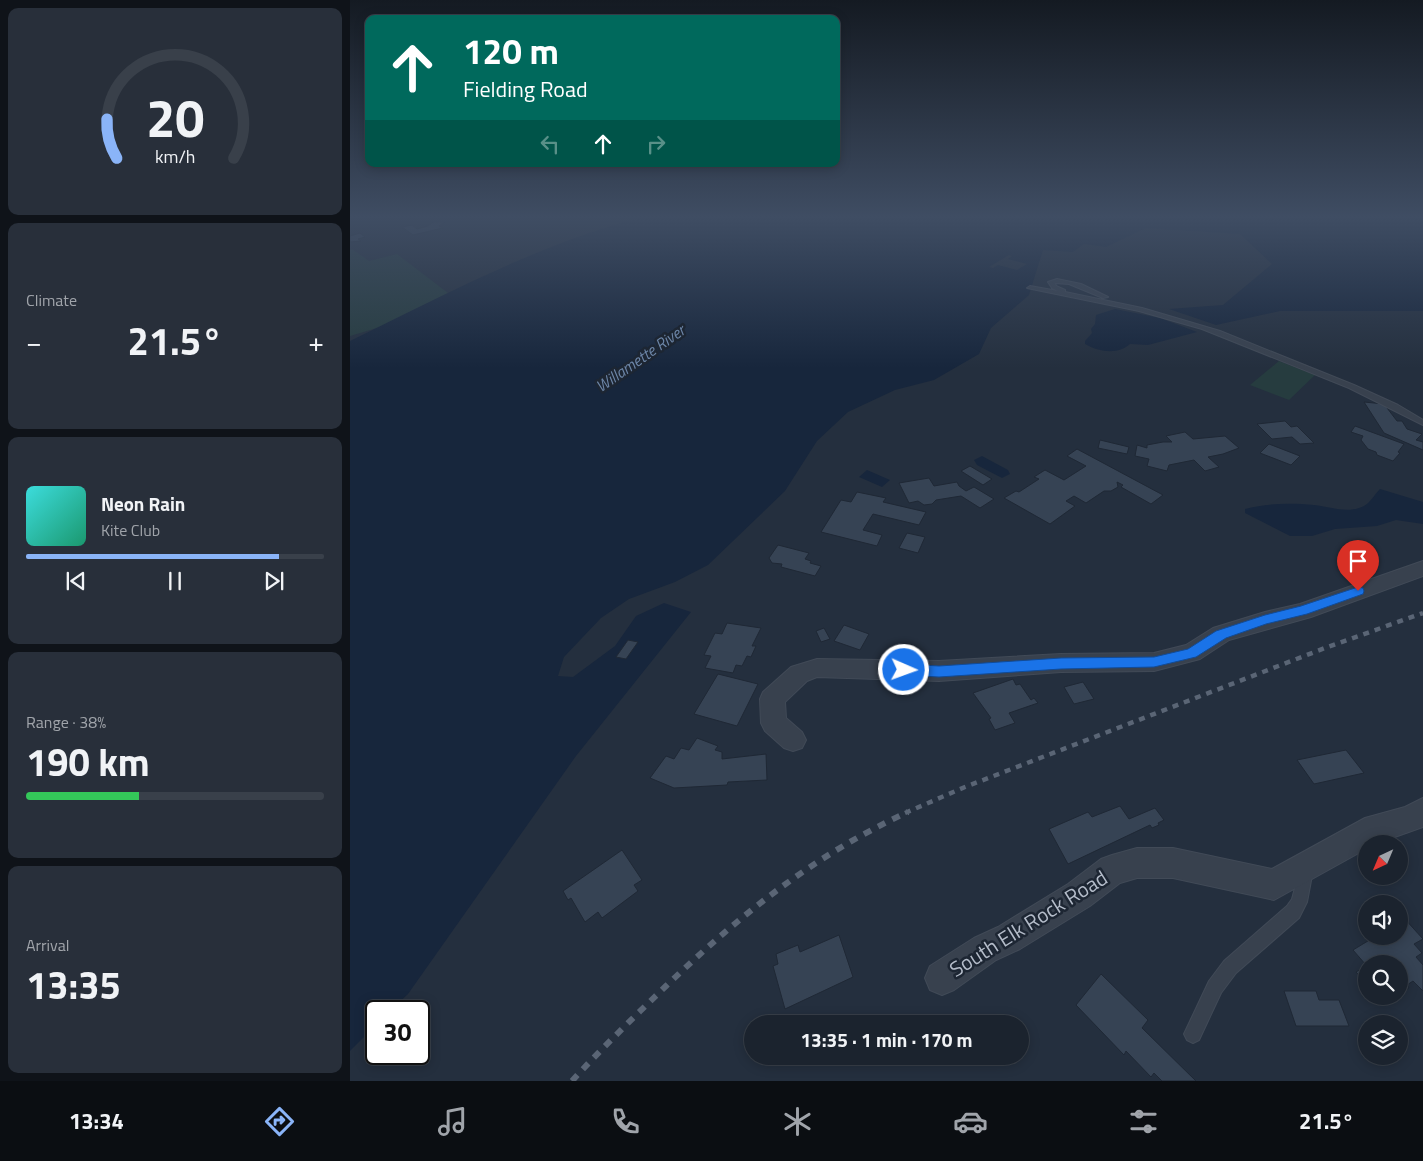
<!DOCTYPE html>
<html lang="en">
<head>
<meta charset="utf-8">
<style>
	:root { --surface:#1b232e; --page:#282f3a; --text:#f1f3f6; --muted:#a0a4aa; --line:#39404a; --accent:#8ab4f8 }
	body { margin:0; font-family:"Titillium Web",sans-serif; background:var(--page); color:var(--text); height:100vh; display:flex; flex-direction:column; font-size:19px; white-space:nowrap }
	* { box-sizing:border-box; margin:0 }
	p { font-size:16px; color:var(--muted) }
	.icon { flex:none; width:28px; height:28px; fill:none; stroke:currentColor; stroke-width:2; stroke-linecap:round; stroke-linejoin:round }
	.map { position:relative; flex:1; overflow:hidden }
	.sheet { display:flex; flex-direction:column; gap:8px; padding:8px; background:#0f1319; width:350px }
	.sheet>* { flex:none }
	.hud { position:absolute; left:15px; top:15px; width:475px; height:152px; border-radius:10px; box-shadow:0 2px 12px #0003,0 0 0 1px var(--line); background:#00695c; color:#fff; overflow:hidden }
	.needle { width:32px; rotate:224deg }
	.tools { position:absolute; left:1008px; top:835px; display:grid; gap:10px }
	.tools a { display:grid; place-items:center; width:50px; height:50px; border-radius:50%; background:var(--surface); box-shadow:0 2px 12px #0003,0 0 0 1px var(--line); font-size:25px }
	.speed { position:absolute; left:15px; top:1000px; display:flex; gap:10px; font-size:25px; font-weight:700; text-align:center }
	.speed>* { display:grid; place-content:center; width:65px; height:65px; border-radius:50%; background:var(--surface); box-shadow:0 2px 12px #0003,0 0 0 1px var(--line); line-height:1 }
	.speed .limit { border:2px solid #111; border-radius:8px; background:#fff; color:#111 }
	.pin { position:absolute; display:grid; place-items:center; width:42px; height:42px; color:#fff; margin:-51px -21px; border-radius:50% 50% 50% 0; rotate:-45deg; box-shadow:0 0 5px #0007 }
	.pin .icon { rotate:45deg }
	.me { position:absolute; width:55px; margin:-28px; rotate:92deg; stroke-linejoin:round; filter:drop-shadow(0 0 4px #0008) }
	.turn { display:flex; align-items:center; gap:18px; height:105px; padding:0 15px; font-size:22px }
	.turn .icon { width:65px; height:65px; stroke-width:2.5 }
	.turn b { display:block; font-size:35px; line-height:42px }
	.lanes { display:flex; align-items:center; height:48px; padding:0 15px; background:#0003; justify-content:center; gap:25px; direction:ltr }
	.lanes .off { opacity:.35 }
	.big { font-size:38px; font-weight:700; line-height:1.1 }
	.sheet .tile { flex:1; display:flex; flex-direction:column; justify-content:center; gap:8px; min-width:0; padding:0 18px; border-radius:10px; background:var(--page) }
	.sheet .dial { align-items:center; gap:0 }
	.dial svg { height:130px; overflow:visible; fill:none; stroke:var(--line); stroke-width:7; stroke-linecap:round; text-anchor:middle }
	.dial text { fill:var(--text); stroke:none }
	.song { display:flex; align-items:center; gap:15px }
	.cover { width:60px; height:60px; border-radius:8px; background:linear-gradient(135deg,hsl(180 70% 55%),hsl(160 70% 35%)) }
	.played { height:5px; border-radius:2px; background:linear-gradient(90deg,var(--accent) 85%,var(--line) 85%) }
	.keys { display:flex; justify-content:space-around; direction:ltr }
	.heat { display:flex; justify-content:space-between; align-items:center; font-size:28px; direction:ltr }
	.charge { height:8px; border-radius:4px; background:linear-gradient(90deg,#34c759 38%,var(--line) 0) }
	.trip { position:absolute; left:394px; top:1015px; width:285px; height:50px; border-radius:25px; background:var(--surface); box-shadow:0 2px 12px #0003,0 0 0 1px var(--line); font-weight:700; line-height:50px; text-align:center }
	.tab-bar { display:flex; height:80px; justify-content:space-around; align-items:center; background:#0b0e12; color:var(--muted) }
	.tab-bar .icon { width:35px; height:35px }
	.tab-bar .active { color:var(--accent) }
	.tab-bar b { font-size:22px; color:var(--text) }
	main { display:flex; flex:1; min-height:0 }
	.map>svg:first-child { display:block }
</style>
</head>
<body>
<main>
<section class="sheet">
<div class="tile dial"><svg viewBox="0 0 100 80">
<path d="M14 69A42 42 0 1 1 86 69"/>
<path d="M14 69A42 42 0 0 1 8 45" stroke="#8ab4f8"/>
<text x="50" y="56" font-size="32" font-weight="700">20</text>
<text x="50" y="72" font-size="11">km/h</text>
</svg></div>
<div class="tile"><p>Climate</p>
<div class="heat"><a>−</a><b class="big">21.5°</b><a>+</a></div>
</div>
<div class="tile">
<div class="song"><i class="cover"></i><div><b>Neon Rain</b><p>Kite Club</p></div></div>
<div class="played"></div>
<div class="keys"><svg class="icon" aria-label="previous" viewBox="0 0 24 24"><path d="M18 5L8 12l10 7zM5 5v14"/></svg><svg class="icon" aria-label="pause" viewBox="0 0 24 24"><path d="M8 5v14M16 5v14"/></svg><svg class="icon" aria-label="next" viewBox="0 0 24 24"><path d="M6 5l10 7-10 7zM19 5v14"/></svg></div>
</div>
<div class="tile"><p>Range · 38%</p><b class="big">190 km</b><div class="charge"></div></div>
<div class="tile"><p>Arrival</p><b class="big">13:35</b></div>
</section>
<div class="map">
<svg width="1073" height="1081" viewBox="0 0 1073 1081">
	<rect width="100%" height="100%" fill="#242f3e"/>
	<!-- green -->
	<g fill="#263c3f">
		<path d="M2 249 19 261 47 254 98 293 30 327 0 336V250Z"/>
		<path d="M929 361 965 375 939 400 900 385Z"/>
	</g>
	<!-- water -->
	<g fill="#17263c">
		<path d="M297 216H1073V311H930L866 325 819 309 873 305 922 264 890 234 796 228 756 247 734 244 723 252 693 250 679 295 641 328 629 354 584 380 545 390 498 412 467 441 435 491 358 565 325 582 279 599 251 618 214 657 208 676 223 677 265 646 286 616 314 603 341 612 226 756 58 994 40 1011H26V1025L0 1051V341C94 295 195 241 297 216Z"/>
		<path d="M765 309 810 318 847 332 798 345 780 344C768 355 749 352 735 344V341L742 333 741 329 745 324 746 315Z"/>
		<path d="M632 456 658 470 660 474 652 478 627 465 624 460Z"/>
		<path d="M517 470 540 480 532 487 509 477Z"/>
		<path d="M1030 489 1073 502V524L1046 520 1027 526 985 529 962 536H940L895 513V509C916 503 942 503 964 505 981 507 998 514 1014 506 1020 503 1025 494 1030 489Z"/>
	</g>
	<!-- pier -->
	<path fill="#242f3e" d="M659 255 662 256 658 259 677 264 667 270 648 265 643 268 639 267Z"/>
	<!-- building -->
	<g fill="#364354" stroke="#1f2835">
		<path d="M83 222H95L89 226 93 228 63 235 52 227 62 225 67 229 78 226Z"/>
		<path d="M10 233 15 237 8 239 11 241 0 242V236Z"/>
		<path d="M1014 402 1034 404 1047 421H1052L1057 429 1072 434 1066 440 1073 442V450L1034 433Z"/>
		<path d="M935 421 941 427 947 426 964 443 950 444 942 437 922 439 907 424Z"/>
		<path d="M1005 426 1054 444 1048 452 1050 453 1043 461 1027 455 1026 452 1018 449 1011 440 1013 436 1001 432Z"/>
		<path d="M835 432 843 439 875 436 889 448 873 454 858 457 869 467 855 471 844 460 819 465 817 471 797 466 799 459 785 456 787 445 797 448V445L813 442H822L816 436Z"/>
		<path d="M750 440 779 447 777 454 748 448Z"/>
		<path d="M919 444 950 456 941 465 910 453Z"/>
		<path d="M727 449 813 495 801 504 771 487 773 485 767 482 768 487 761 491H754L736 503 724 496 716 501 725 506 700 524 654 498 666 491 669 492 689 479 684 477 695 470 714 480 736 466 717 456Z"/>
		<path d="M620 466 642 479 633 485 611 471Z"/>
		<path d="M579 478 584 486 607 482 609 486 616 491 624 487 644 499 630 508 611 496 586 500 582 504 574 505 568 501 559 503 549 483Z"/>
		<path d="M507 492 536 498 533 502 576 512 569 525 523 514 513 530 532 535 527 546 471 532 491 500 501 502Z"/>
		<path d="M557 533 575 537 568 553 549 548Z"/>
		<path d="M428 545 459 553 455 559 461 561 460 563 471 566 465 576 431 567 432 564 422 563 419 558Z"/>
		<path d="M377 623 411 628 402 646H406L401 657 397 656 392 666 386 665 383 673 355 668 361 656 354 655 365 633 372 634Z"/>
		<path d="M494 625 519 634 510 650 484 641Z"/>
		<path d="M474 628 480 639 471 642 466 631Z"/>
		<path d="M278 640 288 642 276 659 266 657Z"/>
		<path d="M368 674 408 684 387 726 344 714Z"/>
		<path d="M663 679 666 685 670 684 681 700 684 698 688 703 659 713 665 723 645 730 639 719 641 718 623 693Z"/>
		<path d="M733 682 744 699 724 704 714 687Z"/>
		<path d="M347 738 368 746 365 750 372 752V759L416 754 417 780 378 782 377 785 324 788 300 778 316 756 324 759 331 748 339 750Z"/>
		<path d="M996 750 1014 773 964 784 947 760Z"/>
		<path d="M770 806 779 819 805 808 814 820 808 823 809 825 802 828 800 825 718 864 699 829 738 812 742 817Z"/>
		<path d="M272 850 292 880 284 885 288 891 252 918 248 912 235 922 221 898 218 900 213 891Z"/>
		<path d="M1054 918 1073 939 1064 944 1072 953 1066 957 1073 965V991L1063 981 1057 985 1059 988 1049 994V964H1016V965L1003 950 1026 936H1049L1051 931 1049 928V921Z"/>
		<path d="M489 935 503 977 435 1009 423 966 428 964 426 954 448 945 450 952Z"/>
		<path d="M1016 966V983L1006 972Z"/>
		<path d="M751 974 798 1020 792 1028 846 1081H812L804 1073 801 1077 776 1051 774 1055 726 1005Z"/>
		<path d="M934 991H966L969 1000H989L999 1026H946Z"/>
		<path d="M1027 996H1046L1033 1004Z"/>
	</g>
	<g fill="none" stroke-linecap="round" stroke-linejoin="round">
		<!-- lane casing -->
		<g stroke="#414a57" stroke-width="2">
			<g id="lane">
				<path d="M707 279 731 284 758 297 753 298 719 284 705 283 706 286 715 290V292L792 308 870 331 1004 385 1048 405 1073 420V425L999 388 852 329 789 311 677 288 680 286 708 291 702 288 698 282Z"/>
				<path d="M956 863 961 865 963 870 957 902 949 918 886 973 871 993 849 1040 843 1043 837 1040 834 1034 859 981 874 961 937 906 942 899 951 865Z"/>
			</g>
		</g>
		<!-- street casing -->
		<g stroke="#414a57" stroke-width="2">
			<g id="street">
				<path d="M1073 561V576L961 617 879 640 850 659 804 671 711 672 589 681 467 677 457 681 435 702 436 718 452 732 456 740 452 748 443 751 434 748 415 731 411 723 410 699 413 692 441 667 467 659 589 661 711 654 804 653 836 645 863 628 915 612 950 604Z"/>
				<path d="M1073 798V827L1025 844H1016V849L924 900 823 878H787L770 883 740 906 670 949 646 960 604 990 592 995 580 990 575 978 580 966 624 938 648 927 718 884 751 859 762 855 787 848H823L922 869 1015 818 1055 807Z"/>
			</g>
		</g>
		<!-- lane -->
		<use href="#lane" fill="#38414e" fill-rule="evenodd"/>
		<!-- street -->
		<use href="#street" fill="#38414e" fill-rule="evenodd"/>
		<!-- rail-far1 -->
		<path stroke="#5a6575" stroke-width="4.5" stroke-dasharray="6 6" stroke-linecap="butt" d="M555 813 615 787 975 648 1073 613"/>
		<!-- rail -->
		<path stroke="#5a6575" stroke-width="6" stroke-dasharray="8 8" stroke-linecap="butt" d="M222 1081C252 1048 284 1017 316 986 390 915 464 855 558 812"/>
	</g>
	<!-- sky -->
	<linearGradient id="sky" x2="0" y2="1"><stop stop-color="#141a22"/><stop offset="0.59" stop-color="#3f4d63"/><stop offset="1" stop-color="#3f4d63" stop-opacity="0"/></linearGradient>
	<rect width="1073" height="368" fill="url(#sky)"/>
	<!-- route -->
	<path fill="#1a73e8" stroke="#114b97" d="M1008 587 1013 588 1014 591 1013 594 957 614 916 624 876 638 846 657 804 667 711 669 589 677 554 675 550 674 548 670 550 666 554 664 589 666 711 658 804 657 838 649 866 631 915 615 951 606Z"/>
	<g text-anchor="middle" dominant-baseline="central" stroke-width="5" stroke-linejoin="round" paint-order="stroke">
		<!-- far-water labels -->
		<g font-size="16" font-style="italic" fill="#6d86a8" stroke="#1d2633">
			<text transform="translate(290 358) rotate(-35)">Willamette River</text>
		</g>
		<!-- near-street labels -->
		<g font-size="21" fill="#b4bcc9" stroke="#1d2633">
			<text transform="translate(678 923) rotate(-32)">South Elk Rock Road</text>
		</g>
	</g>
</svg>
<div class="tools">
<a><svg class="needle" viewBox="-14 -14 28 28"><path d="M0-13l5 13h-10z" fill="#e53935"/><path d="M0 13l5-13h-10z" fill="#a0a4aa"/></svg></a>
<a><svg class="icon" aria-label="sound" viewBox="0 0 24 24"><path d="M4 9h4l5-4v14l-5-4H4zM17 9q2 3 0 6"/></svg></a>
<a><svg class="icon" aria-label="search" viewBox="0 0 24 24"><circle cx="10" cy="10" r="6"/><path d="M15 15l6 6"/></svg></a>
<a><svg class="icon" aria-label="layers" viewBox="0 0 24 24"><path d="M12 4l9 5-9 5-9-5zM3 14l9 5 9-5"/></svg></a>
</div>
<div class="speed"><div class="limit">30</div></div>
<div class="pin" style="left:1008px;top:591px;background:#d93025"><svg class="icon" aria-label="arrive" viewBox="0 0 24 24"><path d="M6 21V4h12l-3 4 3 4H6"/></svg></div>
<svg class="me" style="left:554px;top:670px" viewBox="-20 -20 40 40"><circle r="17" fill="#1a73e8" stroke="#fff" stroke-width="3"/><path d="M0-11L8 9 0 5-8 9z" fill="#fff"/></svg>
<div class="trip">13:35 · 1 min · 170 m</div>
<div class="hud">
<div class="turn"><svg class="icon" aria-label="ahead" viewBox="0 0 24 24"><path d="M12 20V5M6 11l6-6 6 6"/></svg><div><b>120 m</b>Fielding Road</div></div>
<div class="lanes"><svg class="icon off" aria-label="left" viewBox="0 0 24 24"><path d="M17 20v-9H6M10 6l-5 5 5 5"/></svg><svg class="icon" aria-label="ahead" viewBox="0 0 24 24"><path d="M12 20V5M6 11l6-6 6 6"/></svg><svg class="icon off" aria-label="right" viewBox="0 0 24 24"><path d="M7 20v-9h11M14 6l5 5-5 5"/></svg></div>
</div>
</div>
</main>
<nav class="tab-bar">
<b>13:34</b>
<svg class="icon active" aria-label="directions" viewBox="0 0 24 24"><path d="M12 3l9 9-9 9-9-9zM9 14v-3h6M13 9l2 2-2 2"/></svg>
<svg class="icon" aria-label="music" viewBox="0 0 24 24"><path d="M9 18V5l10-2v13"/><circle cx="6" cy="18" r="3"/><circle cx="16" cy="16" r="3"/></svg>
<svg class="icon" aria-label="phone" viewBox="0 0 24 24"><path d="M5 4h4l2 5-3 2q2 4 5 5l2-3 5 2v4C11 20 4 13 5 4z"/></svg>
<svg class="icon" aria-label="climate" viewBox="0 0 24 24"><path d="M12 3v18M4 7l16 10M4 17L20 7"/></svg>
<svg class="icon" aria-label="car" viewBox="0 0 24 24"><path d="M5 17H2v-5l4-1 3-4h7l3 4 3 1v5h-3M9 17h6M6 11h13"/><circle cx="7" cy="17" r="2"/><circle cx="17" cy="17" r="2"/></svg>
<svg class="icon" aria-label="filters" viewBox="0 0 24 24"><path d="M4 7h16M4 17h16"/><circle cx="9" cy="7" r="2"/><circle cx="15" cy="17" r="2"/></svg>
<b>21.5°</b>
</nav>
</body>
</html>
